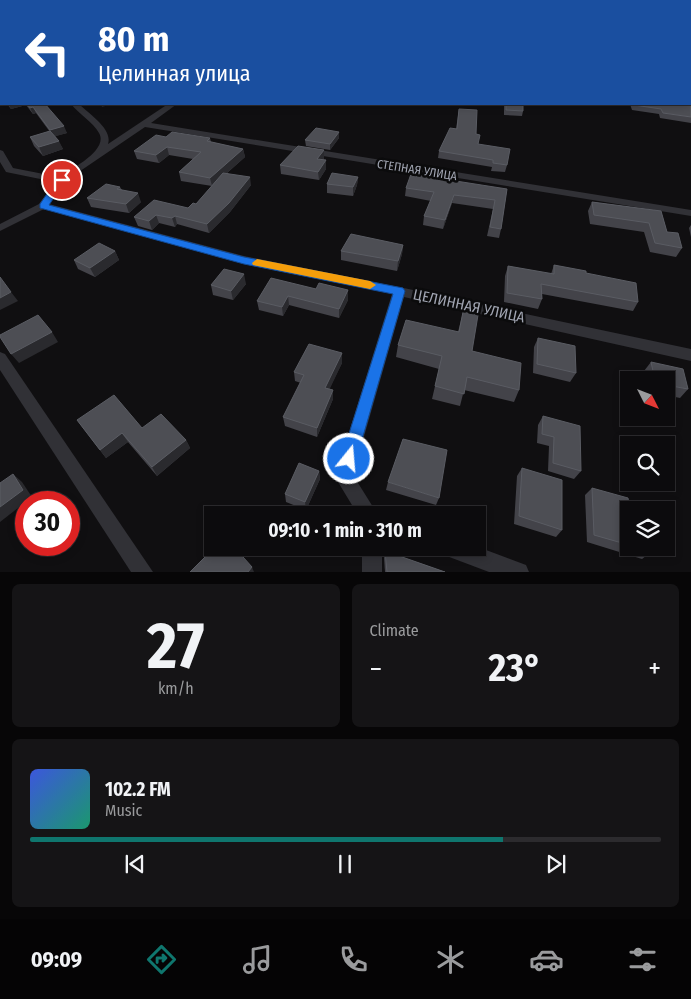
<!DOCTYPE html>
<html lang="en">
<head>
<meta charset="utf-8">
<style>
	:root { --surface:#0c0b0d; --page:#151416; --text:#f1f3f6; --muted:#9a9b9d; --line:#2c2b2e; --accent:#0f766e }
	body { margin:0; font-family:"Fira Sans Condensed",sans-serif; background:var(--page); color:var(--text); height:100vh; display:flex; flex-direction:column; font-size:19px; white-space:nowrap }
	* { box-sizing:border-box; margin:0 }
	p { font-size:16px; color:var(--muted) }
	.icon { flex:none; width:28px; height:28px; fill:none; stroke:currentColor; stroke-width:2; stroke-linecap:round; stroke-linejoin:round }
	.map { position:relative; height:572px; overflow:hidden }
	.side { display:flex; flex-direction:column; gap:12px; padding:12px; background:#070607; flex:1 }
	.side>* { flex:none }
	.banner { position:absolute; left:0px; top:0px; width:691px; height:105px; box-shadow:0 2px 8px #0003,0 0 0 1px var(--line); background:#1a4fa0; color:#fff; overflow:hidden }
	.needle { width:32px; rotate:132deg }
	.tools { position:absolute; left:620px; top:371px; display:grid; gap:10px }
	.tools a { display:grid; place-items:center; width:55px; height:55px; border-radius:0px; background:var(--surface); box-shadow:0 2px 8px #0003,0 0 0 1px var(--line); font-size:25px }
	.speed { position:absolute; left:15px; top:491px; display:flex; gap:10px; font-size:25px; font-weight:700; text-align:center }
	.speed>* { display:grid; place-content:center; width:65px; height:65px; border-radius:50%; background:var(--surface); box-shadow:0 2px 8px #0003,0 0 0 1px var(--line); line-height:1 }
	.speed .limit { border:8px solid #d22; background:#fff; color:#111 }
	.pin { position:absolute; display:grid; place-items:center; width:42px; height:42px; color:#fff; margin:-21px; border:2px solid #fff; border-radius:50%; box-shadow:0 1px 5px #0007 }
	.me { position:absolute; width:55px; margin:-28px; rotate:17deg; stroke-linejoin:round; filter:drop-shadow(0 0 4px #0008) }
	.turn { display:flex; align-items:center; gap:18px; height:105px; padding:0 15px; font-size:22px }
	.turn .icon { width:65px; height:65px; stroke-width:2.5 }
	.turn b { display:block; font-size:35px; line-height:42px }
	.big { font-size:38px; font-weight:700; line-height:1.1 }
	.side .card { flex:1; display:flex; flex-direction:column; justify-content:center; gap:8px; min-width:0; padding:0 18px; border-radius:8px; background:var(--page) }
	.side .dial { align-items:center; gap:0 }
	.dial b { font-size:65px; line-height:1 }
	.song { display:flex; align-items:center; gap:15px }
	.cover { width:60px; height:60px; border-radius:8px; background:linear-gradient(135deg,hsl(230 70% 55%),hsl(160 70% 35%)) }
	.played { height:5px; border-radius:2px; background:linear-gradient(90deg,var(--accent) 75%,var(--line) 75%) }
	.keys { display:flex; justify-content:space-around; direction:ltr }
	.heat { display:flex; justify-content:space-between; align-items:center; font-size:28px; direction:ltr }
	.side .tiles { flex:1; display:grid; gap:12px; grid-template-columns:1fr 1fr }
	.card:last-child { grid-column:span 2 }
	.trip { position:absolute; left:204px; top:506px; width:282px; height:50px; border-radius:0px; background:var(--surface); box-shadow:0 2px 8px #0003,0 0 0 1px var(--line); font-weight:700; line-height:50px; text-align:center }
	.menu { display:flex; height:80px; justify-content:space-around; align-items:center; background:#050405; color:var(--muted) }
	.menu .icon { width:35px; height:35px }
	.menu .on { color:var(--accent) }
	.menu b { font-size:22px; color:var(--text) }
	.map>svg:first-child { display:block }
</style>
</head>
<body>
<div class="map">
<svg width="691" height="572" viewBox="0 0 691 572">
	<rect width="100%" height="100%" fill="#100f11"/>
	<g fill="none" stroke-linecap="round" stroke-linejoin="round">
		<!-- street -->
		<g fill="#313136" fill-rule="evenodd">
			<rect x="531" y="0" width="4" height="1"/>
			<path d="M0 27 1 28V33L0 32Z"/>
			<rect x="690" y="51" width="1" height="4"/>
			<path d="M71 104H79C89 114 113 129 108 144L168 104H177L151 123 691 210V216L145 127 64 182 49 204 244 256 399 287 691 349V361L404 297 353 475 378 515H358L335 477 392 294 244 264 44 209 0 231V224L39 204 55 182 6 172 0 162V150L3 151 13 168 59 177C71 169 109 150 99 133 93 122 79 114 71 104Z"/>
			<path d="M0 352 5 354 153 572H131L0 370Z"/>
			<path d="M478 547 526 565 529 572H489L444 555 441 548Z"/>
			<rect x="362" y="548" width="20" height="24"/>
		</g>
		<!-- secondary -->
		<rect fill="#3f4046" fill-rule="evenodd" x="690" y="27" width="1" height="4"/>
	</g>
	<!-- wall -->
	<g fill="#434349">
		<path d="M0 0H449L448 1H1V14L0 13Z"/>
		<path d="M691 103V123L660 118 659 114 632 110 630 104Z"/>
		<path d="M7 104H45L67 133 55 136 63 149 43 156 34 146 30 137 50 132 36 113 33 114 26 105 11 109Z"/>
		<path d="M504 104H523V111L522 116 504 115Z"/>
		<path d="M459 109 476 134 478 144 507 165 505 172 491 171 492 167 438 158 439 151 456 129Z"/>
		<path d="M339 132V138L330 150 306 146 305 140Z"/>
		<path d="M166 137 210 138 211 142 243 149 245 157 227 173 251 185 230 212 209 233 177 224 175 227 159 223 152 230 138 226 134 217 188 208 196 204 212 186 181 181 179 172 193 159 169 155 159 163 137 159 134 151Z"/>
		<path d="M324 150V158L323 160 326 169 319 180 281 174 280 165Z"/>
		<path d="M358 177 357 185 353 196 327 193V184Z"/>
		<path d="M120 187 122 190 141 202 129 213 91 207 87 198Z"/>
		<path d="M406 188 507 189 501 229 499 238 487 236 493 209 452 203 443 229 423 225 424 216 431 201 405 196Z"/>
		<path d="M592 202 661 211 667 232 682 248 676 257 650 252 644 232 590 224 588 211Z"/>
		<path d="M691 225V237L689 228Z"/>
		<path d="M403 245 402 254 397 271 341 260V251Z"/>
		<path d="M115 251 119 260 95 277 78 269 74 260Z"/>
		<path d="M554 265 586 273 638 302 633 311 542 294V299L538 309 504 302 505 276 508 266 551 274Z"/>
		<path d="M246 284 233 300 213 295 211 285Z"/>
		<path d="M316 289 348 290V300L339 318 289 305 283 316 259 310 257 301Z"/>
		<path d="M463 312 472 351 519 390 514 402 464 390 460 406 432 399 439 369 396 357 398 345 458 332Z"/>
		<path d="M538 338 576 373 570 382 533 373 534 347Z"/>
		<path d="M342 353V363L329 389 333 399 317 437 285 426 283 417 301 383 295 381 294 372Z"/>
		<path d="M651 362 688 389 680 398 666 395V380H646L644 371Z"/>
		<path d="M543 416 581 471 574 479 548 471 549 446 537 443 538 425Z"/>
		<path d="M77 420 142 428 186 440 190 448 157 476 128 442 106 458Z"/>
		<path d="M522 468 562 530 556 537 514 524 517 476Z"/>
		<path d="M319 471 320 479 306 510 286 502 285 494Z"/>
		<path d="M388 482 439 498 436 505 386 490Z"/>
		<path d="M592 488 629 510V548H650L651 552 642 559 587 542 585 495Z"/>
		<path d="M385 551 445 572H385L384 558Z"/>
	</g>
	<!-- shaded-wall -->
	<g fill="#2a2a2e">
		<path d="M225 0H232V1H222Z"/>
		<path d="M8 104H26V105L11 109Z"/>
		<path d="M101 104H112L102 107Z"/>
		<path d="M33 107 36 113 33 114 30 108Z"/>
		<path d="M64 126 67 133 53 137 50 130Z"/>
		<path d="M339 132V138L330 150V144Z"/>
		<path d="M59 141 63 149 43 156 39 147Z"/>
		<path d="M167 147 169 155 159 163 156 155Z"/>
		<path d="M243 149 245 157 212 186 210 178Z"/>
		<path d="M324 150V158L317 167V159Z"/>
		<path d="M326 160V169L319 180 318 172Z"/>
		<path d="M250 177 251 185 230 212 209 233 207 224Z"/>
		<path d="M358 177 357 185 353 196V187Z"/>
		<path d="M138 193 141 202 129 213 126 204Z"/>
		<path d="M454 195 452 203 443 229 445 220Z"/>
		<path d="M156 215 159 223 152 230 149 221Z"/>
		<path d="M175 216 177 224 175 227 172 218Z"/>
		<path d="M403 245 402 254 397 271 398 261Z"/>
		<path d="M115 251 119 260 95 277 90 268Z"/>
		<path d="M244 274 246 284 233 300 231 291Z"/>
		<path d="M348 290V300L339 318V309Z"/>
		<path d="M11 292 18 301 0 310V298Z"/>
		<path d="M288 296 289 305 283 316 282 307Z"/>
		<path d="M52 332 58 342 19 363 11 354Z"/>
		<path d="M342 353V363L326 397 325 388Z"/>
		<path d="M333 390V399L317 437V428Z"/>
		<path d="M122 433 128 442 106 458 100 450Z"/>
		<path d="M186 440 190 448 157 476 152 467Z"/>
		<path d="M319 471 320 479 306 510 305 502Z"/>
		<path d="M13 474 22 482 32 497 0 522V507Z"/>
		<path d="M252 567 254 572H248Z"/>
	</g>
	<!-- building -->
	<g fill="#4d4e54" stroke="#5a5c63">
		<path d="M0 0H28L27 1H1V12L0 11Z"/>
		<path d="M29 0H225L222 1H31Z"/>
		<path d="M261 0H446L444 1H273Z"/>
		<path d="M474 0H531L530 1H473Z"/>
		<path d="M0 41 1 43V51H0Z"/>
		<path d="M0 54 1 55V75L0 74Z"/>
		<path d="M0 85H1V93L0 91Z"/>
		<path d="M691 103V117L663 113 661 109 634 105 633 104Z"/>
		<path d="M27 104H45L64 126 50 130 33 107 30 108Z"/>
		<path d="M506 104H523V111L506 110Z"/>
		<path d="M459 109 477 110 476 134 480 135 478 144 510 149 507 165 493 163V160L439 151 450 128 457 129Z"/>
		<path d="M316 128 339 132 330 144 305 140Z"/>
		<path d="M50 131 59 141 39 147 30 137Z"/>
		<path d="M172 132 210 138 207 141 243 149 210 178 179 172 201 152 167 147 156 155 134 151 156 135 166 137Z"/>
		<path d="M298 146 324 150 317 159 326 160 318 172 280 165Z"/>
		<path d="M223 173 250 177 229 203 207 224 175 216 172 218 156 215 149 221 134 217 154 200 188 208 193 203 196 204Z"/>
		<path d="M332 173 358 177 353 187 327 184Z"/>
		<path d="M411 174 507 189 501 229 490 227 495 200 454 195 445 220 424 216 434 192 406 188Z"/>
		<path d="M106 184 120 187 117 189 138 193 126 204 87 198Z"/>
		<path d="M592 202 661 211 667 232 678 233 682 248 655 243 649 223 594 215Z"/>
		<path d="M351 234 403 245 398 261 341 251Z"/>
		<path d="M99 243 115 251 90 268 74 260Z"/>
		<path d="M554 265 586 271V273L636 283 638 302 541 284 542 299 507 293 508 266 554 274Z"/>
		<path d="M224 269 244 274 231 291 211 285Z"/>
		<path d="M0 277 11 292 0 298Z"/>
		<path d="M271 278 316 289 319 283 348 290 339 309 288 296 282 307 257 301Z"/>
		<path d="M463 312 478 315 472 351 521 363 519 390 467 377 464 394 435 386 442 356 398 345 406 320 459 332Z"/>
		<path d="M38 315 52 332 11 354 0 337V335Z"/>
		<path d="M538 338 575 346 576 373 537 364Z"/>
		<path d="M309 344 342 353 325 388 333 390 317 428 283 417 304 375 294 372Z"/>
		<path d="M651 362 683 369 688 389 666 385V380H655Z"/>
		<path d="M114 395 142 428 161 414 186 440 152 467 122 433 100 450 77 420Z"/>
		<path d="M543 416 580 426 581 471 553 463 554 437 542 434Z"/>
		<path d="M403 439 447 450 439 498 388 482Z"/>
		<path d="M299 463 319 471 305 502 285 494Z"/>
		<path d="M522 468 562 480V530L519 516Z"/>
		<path d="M13 474 23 490 0 507V483Z"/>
		<path d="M592 488 628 498 630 510H629V545L594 535Z"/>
		<path d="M214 548H235L252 567 248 572H190Z"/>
		<path d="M636 548H650L651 552Z"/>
		<path d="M385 551 445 572H387Z"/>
	</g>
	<!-- route -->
	<path fill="#1a73e8" stroke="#114b97" d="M62 177 66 180 49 205 244 257 403 288 405 291 355 464 349 466 344 464 341 459 393 294 244 264 40 208V204L58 178Z"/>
	<!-- slow -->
	<path fill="#f59e0b" d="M257 259 370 281 376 285 370 289 253 265 252 263Z"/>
	<g text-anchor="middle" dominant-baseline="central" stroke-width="5" stroke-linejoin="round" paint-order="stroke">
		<!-- far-street labels -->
		<g font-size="12" fill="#a1a5b2" stroke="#0b0b0c">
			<text transform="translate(417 170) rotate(9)">СТЕПНАЯ УЛИЦА</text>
		</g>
		<!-- street labels -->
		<g font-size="15" fill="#a1a5b2" stroke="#0b0b0c">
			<text transform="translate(469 306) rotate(12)">ЦЕЛИННАЯ УЛИЦА</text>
		</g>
	</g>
</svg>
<div class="tools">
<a><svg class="needle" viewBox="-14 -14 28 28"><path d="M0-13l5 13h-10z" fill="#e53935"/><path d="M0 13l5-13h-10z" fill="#9a9b9d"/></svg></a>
<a><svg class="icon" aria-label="search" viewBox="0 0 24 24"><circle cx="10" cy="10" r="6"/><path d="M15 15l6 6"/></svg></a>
<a><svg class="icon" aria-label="layers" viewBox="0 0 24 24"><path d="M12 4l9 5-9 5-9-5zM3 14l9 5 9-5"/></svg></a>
</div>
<div class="speed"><div class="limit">30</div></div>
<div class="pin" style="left:62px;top:180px;background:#d93025"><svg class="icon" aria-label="arrive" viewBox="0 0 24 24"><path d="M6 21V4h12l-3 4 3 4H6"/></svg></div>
<svg class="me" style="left:349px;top:459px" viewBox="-20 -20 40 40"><circle r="17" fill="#1a73e8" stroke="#fff" stroke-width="3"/><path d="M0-11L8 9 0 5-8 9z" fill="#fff"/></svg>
<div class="trip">09:10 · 1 min · 310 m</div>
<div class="banner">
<div class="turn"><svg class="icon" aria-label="left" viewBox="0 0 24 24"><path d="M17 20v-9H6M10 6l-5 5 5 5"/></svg><div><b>80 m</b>Целинная улица</div></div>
</div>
</div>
<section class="side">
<div class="tiles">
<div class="card dial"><b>27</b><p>km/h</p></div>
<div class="card"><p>Climate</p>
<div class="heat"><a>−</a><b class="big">23°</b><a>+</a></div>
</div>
<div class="card">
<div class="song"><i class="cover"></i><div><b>102.2 FM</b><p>Music</p></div></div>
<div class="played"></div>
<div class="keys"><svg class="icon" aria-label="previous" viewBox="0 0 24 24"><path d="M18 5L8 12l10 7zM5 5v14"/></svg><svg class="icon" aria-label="pause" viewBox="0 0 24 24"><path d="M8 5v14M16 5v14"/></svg><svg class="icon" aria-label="next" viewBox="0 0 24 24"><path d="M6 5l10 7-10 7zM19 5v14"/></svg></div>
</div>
</div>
</section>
<nav class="menu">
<b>09:09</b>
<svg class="icon on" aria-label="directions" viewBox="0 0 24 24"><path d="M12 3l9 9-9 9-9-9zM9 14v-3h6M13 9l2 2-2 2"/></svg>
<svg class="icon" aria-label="music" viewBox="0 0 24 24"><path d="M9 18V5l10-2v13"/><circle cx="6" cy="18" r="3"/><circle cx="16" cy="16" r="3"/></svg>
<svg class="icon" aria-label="phone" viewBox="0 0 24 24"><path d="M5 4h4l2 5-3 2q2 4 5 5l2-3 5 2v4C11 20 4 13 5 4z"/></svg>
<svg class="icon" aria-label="climate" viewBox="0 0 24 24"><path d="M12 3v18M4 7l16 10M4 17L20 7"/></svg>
<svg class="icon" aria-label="car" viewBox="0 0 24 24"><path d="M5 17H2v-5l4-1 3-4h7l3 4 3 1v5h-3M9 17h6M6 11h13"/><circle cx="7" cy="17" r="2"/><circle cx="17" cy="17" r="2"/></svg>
<svg class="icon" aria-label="filters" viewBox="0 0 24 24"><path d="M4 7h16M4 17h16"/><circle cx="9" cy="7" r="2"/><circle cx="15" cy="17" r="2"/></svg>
</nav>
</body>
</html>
